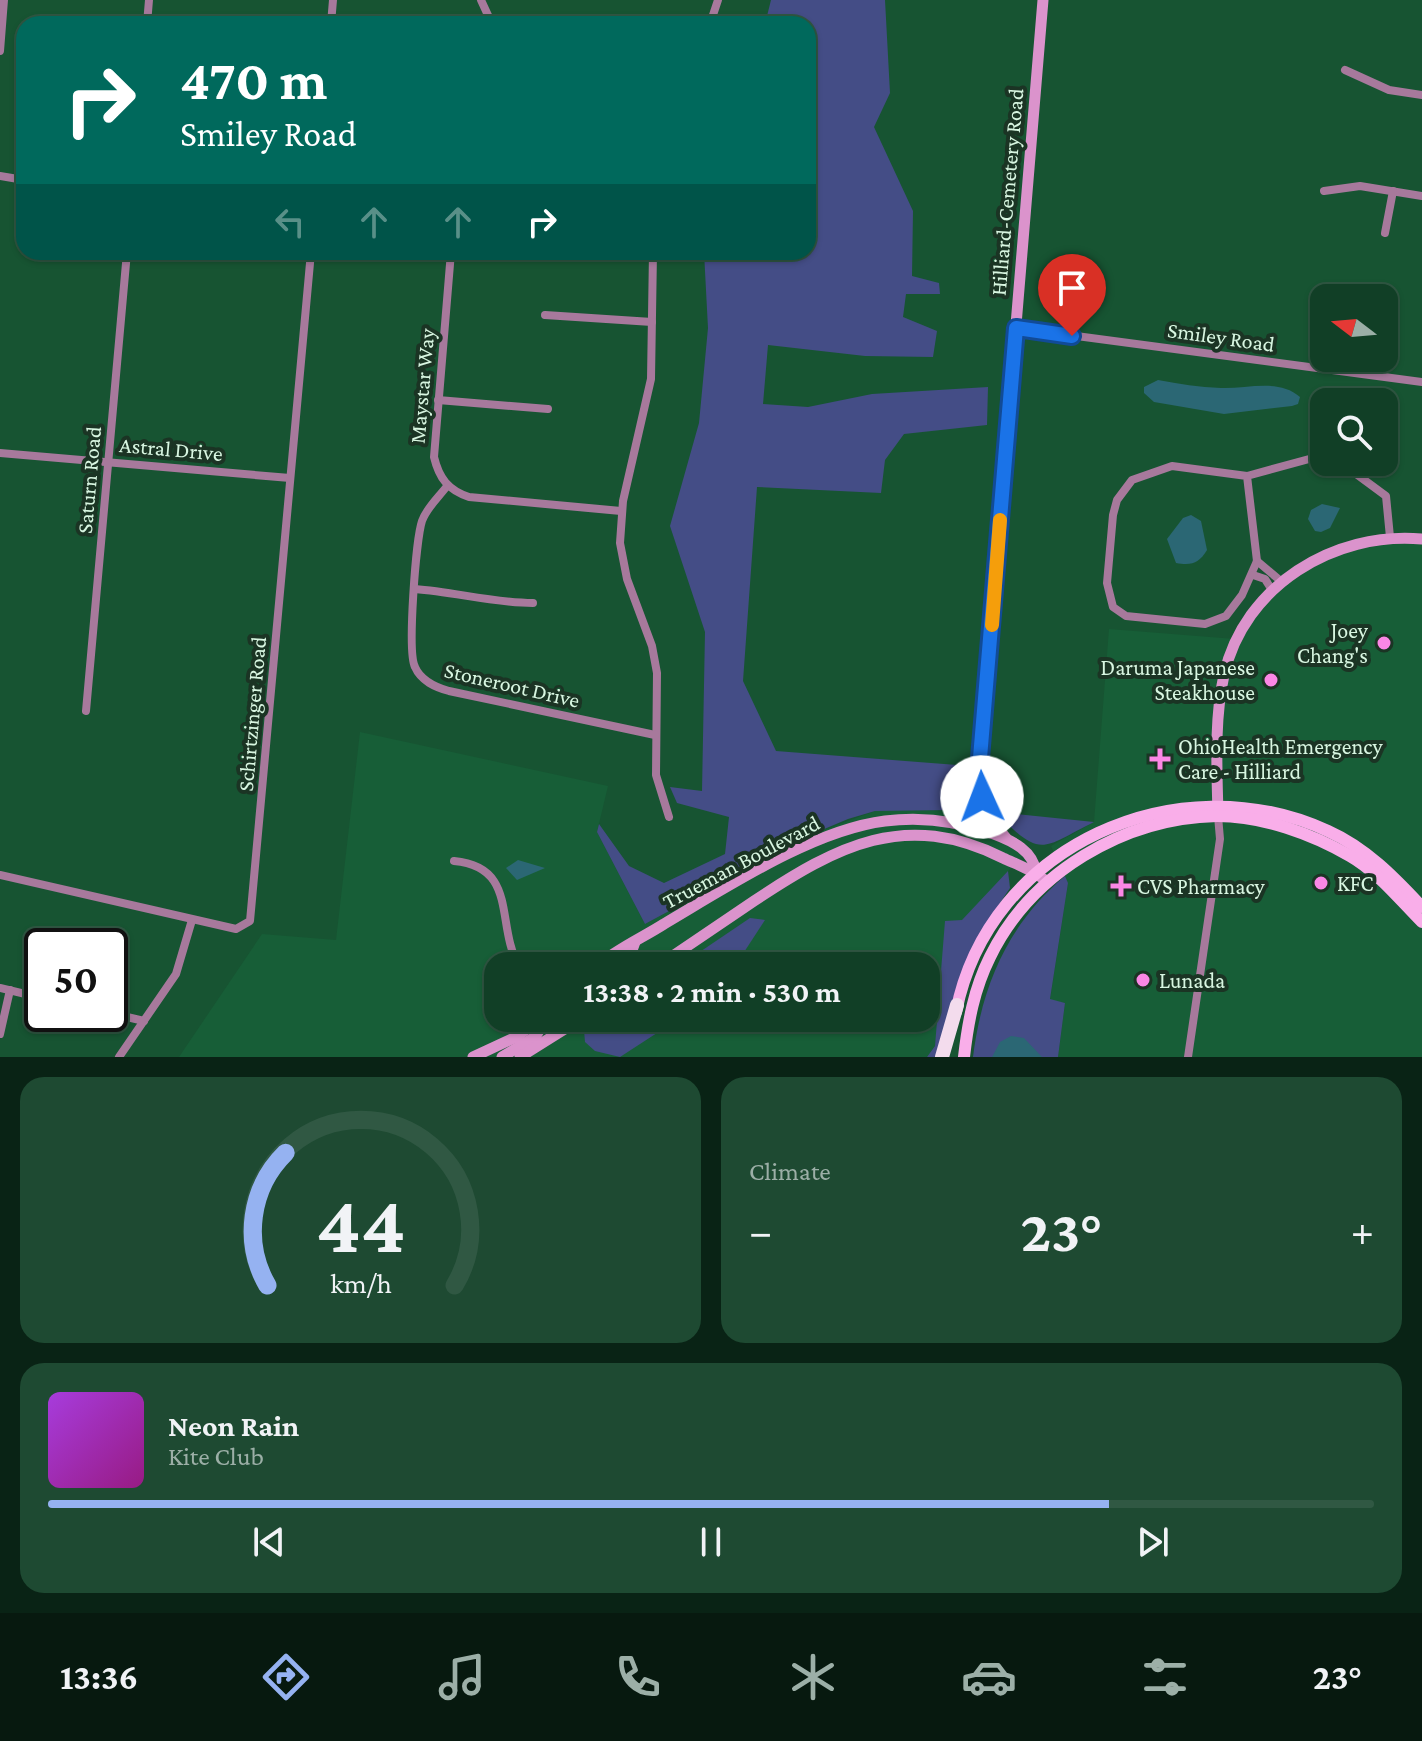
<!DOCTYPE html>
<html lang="en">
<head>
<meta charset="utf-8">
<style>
	:root { --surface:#113f26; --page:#1e4a32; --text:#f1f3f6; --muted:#9cafa7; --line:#305843; --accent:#95b2f1 }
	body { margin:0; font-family:"Crimson Pro",serif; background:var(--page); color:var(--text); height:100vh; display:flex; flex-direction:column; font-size:30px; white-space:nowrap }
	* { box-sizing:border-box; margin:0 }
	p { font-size:26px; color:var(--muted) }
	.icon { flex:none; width:44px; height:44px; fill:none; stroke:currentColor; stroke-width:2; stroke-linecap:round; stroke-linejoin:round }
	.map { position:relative; height:1057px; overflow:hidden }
	.drawer { display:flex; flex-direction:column; gap:20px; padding:20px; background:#092315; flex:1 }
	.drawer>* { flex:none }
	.guide { position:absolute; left:16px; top:16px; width:800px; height:244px; border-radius:24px; box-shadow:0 2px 6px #0004,0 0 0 2px var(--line); background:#00695c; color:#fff; overflow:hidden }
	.needle { width:52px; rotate:286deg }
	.controls { position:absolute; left:1310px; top:284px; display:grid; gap:16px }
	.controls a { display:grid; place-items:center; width:88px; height:88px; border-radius:16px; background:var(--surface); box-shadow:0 2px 6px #0004,0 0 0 2px var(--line); font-size:40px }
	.speed { position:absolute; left:24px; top:928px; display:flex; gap:16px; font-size:40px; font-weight:700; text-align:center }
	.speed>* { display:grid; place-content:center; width:104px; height:104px; border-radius:50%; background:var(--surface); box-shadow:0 2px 6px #0004,0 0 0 2px var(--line); line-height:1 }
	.speed .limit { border:4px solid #111; border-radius:12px; background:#fff; color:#111 }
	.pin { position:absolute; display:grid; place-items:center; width:68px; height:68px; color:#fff; margin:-82px -34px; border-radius:50% 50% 50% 0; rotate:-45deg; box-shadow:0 0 8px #0007 }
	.pin .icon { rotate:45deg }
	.me { position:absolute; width:88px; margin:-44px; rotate:358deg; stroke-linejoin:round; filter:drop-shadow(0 0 6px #0008) }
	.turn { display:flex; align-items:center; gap:28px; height:168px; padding:0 32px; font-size:36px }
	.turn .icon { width:104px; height:104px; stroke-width:2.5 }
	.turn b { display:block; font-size:56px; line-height:68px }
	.lanes { display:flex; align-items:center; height:76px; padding:0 32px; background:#0003; justify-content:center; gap:40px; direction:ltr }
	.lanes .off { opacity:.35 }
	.big { font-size:60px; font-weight:700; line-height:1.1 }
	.drawer .card { flex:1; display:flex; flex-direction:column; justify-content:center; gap:12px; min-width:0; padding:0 28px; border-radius:24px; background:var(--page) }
	.drawer .dial { align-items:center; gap:0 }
	.dial svg { height:208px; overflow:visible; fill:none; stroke:var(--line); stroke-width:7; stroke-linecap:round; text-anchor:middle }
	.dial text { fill:var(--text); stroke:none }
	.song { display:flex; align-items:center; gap:24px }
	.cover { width:96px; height:96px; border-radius:12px; background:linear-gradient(135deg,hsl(280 70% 55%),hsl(310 70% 35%)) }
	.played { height:8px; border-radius:4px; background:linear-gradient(90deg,var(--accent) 80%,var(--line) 80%) }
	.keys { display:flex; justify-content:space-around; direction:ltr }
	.heat { display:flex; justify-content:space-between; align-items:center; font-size:44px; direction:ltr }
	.drawer .tiles { flex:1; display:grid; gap:20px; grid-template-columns:1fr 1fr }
	.card:last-child { grid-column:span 2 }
	.trip { position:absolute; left:484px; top:952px; width:456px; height:80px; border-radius:24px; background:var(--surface); box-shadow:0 2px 6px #0004,0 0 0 2px var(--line); font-weight:700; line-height:80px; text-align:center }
	.tabs { display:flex; height:128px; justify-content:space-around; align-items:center; background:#07190f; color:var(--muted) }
	.tabs .icon { width:56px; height:56px }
	.tabs .current { color:var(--accent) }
	.tabs b { font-size:36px; color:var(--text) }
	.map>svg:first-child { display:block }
</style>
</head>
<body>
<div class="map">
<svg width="1422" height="1057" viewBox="0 0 1422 1057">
	<rect width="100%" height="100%" fill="#175432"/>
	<!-- built -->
	<g fill="#175e37" fill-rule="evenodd">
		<path d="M1422 539V1057H1058L1065 1003 1050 1000 1068 883 1051 846 1094 822 1109 629 1235 639 1250 615 1321 555Z"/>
		<path d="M360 732 608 786 597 832 645 924 810 835 875 811 955 810 988 826 1023 855 962 921 935 1046 927 1057H179L262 934 336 940ZM498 966H926V1018H498Z"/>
	</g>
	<!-- green -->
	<g fill="#444d86">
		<path d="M771 0H885L890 93 874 127 913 211 912 276 939 283 940 294H906L903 317 937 331 933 357 865 356 768 345 763 404 808 407 872 394 988 387 987 425 904 434 885 460 881 493 757 487 743 681 776 751 970 766 966 797 955 810 875 811 848 819 810 835 645 924 597 832 599 824 629 866 664 883 725 854 729 817 677 803 670 787 702 791 705 632 670 526 699 423 708 328 704 252H808V24H765Z"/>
		<path d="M996 812 1094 822C1042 848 1041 860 996 812Z"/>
		<path d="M1008 871 1010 888C969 948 955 986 938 1057H927L935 1046 945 921 962 920Z"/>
		<path d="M1065 876 1068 883 1050 999 1065 1003 1058 1057H973C982 985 1008 924 1065 876Z"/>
		<path d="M750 918 765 920 735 966H679Z"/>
		<path d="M602 1018H680L620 1057 595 1051 585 1042 584 1030Z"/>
	</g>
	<!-- water -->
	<g fill="#2b6774">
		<path d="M1158 380C1179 384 1199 387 1221 388 1247 389 1279 378 1300 397L1298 404 1292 406 1224 414 1154 402 1144 393V387Z"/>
		<path d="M1322 504 1340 508 1330 528 1321 532 1315 531 1308 519 1311 510Z"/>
		<path d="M1191 515 1201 521 1207 550C1199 563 1192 566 1176 563L1167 539 1183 518Z"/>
		<path d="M518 860 545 868 517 880 506 868Z"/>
		<path d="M1011 1036 1024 1038 1042 1057H992L1000 1042Z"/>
	</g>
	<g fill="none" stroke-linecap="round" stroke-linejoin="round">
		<!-- minor -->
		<g stroke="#a7799c" stroke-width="8">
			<path d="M481 0 492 24"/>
			<path d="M147 24 149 0"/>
			<path d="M331 24 333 0"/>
			<path d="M501 24H519"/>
			<path d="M710 24 718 0"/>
			<path d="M0 51 4 0"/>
			<path d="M1345 70 1389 90 1422 95"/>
			<path d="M0 176 24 180"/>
			<path d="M1324 191 1360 186 1422 196"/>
			<path d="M1385 233 1393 191"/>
			<path d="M451 252 434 457C439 478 448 490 469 497L621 511"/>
			<path d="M653 252 651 379 623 501 620 543 627 579 652 646 657 673 656 775 669 817"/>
			<path d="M545 315 652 322"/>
			<path d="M1016 328 1422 382"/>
			<path d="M438 400 548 409"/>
			<path d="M0 453 290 478"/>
			<path d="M1340 462 1386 496 1390 537"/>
			<path d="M1247 476 1257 561 1242 595 1226 616 1205 624 1126 616 1113 607 1107 583 1113 515 1117 500 1132 480 1172 466 1247 476 1324 455"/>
			<path d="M447 486C439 497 427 507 422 521 416 539 407 652 415 667 421 681 435 687 449 691L655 735"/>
			<path d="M1257 561 1282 582"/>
			<path d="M1253 575 1265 579 1272 590"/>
			<path d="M415 589C455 592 493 603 533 603"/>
			<path d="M86 711 127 252"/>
			<path d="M454 861C519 867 495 925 519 966"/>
			<path d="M0 875 236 929 250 921 311 252"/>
			<path d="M0 988 42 998"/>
			<path d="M110 1013 144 1021"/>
			<path d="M0 1034 10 990"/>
			<path d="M119 1057 176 974 192 920"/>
			<path d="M1188 1057 1220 839 1218 816"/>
		</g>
		<!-- secondary -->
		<g stroke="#db93cc" stroke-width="11">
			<path d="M980 783 987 815 1006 838"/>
			<path d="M1218 815C1217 770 1214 720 1224 675 1244 586 1334 531 1422 539"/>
			<path d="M951 821C975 812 975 793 979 770L1043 0"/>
			<path d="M635 942 630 956 638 966"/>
			<path d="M597 966C617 949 642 938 664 924 727 887 813 830 885 821 923 816 958 821 994 834 1013 841 1033 851 1036 872"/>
			<path d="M658 966C690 944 722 923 754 901 837 846 905 809 1003 858 1018 865 1033 870 1046 881"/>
			<path d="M473 1057 516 1037 541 1018"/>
			<path d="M502 1057 535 1037 547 1018"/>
			<path d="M520 1057 582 1018"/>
		</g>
		<!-- primary -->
		<g stroke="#f9aee9" stroke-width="12">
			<path d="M956 1012C989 845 1178 762 1328 831 1366 848 1394 877 1422 907"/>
			<path d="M964 1057C968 1022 974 989 990 957 1031 873 1123 818 1217 816 1263 816 1312 834 1350 856 1378 872 1400 900 1422 922"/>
		</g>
		<!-- motorway -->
		<path stroke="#f3dced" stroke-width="14" d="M942 1057 957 1005"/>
	</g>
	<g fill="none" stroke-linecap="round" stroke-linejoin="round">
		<!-- route casing -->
		<g stroke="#114b97" stroke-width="20">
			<path id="route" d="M982 797 979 770 1016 328 1072 336"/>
		</g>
		<!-- route -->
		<use href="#route" stroke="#1a73e8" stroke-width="14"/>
		<!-- slow -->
		<path stroke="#f59e0b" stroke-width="14" d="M992 625 1000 520"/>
	</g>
	<!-- markers -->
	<g fill="#fb87e5" stroke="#1b3424" stroke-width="3">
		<circle cx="1384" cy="643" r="8"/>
		<circle cx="1271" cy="680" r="8"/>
		<path d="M1156 747h8v8h8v8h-8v8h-8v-8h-8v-8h8z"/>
		<circle cx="1321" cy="883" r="8"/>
		<path d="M1117 874h8v8h8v8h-8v8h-8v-8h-8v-8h8z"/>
		<circle cx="1143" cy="980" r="8"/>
	</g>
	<g text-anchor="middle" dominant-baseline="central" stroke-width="8" stroke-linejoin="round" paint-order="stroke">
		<!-- street labels -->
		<g font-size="22" fill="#d8f6e1" stroke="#1b3424">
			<text transform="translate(1007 192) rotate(-85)">Hilliard-Cemetery Road</text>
			<text transform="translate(1221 337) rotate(8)">Smiley Road</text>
			<text transform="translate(422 386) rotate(-85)">Maystar Way</text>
			<text transform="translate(171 449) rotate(5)">Astral Drive</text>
			<text transform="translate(89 480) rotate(-85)">Saturn Road</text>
			<text transform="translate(512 685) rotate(13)">Stoneroot Drive</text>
			<text transform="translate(252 714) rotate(-85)">Schirtzinger Road</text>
			<text transform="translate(741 862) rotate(-28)">Trueman Boulevard</text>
		</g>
		<!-- poi labels -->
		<g font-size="22" fill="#d8f6e1" stroke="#1b3424" text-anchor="start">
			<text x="1368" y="630" text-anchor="end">Joey<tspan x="1368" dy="25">Chang's</tspan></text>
			<text x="1255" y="667" text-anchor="end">Daruma Japanese<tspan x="1255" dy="25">Steakhouse</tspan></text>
			<text x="1178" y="746">OhioHealth Emergency<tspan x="1178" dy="25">Care - Hilliard</tspan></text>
			<text x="1337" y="883">KFC</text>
			<text x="1137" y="886">CVS Pharmacy</text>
			<text x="1159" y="980">Lunada</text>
		</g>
	</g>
</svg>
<div class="controls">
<a><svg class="needle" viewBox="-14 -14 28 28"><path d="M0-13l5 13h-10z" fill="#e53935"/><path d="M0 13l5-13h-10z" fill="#9cafa7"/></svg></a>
<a><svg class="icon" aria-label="search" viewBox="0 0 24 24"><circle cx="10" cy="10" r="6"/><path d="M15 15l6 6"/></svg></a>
</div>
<div class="speed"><div class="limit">50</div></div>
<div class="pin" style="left:1072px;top:336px;background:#d93025"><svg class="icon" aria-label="arrive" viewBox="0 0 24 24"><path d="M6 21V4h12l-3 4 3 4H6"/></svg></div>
<svg class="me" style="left:982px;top:797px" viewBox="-20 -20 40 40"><circle r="19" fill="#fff"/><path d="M0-13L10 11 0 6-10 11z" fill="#1a73e8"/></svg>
<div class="trip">13:38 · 2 min · 530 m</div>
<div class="guide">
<div class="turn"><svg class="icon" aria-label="right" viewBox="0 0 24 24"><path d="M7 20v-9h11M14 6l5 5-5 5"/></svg><div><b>470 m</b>Smiley Road</div></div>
<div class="lanes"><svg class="icon off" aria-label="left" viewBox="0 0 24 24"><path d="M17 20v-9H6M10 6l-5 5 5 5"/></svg><svg class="icon off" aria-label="ahead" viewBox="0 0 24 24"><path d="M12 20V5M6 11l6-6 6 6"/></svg><svg class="icon off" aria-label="ahead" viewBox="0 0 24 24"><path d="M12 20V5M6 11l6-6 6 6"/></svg><svg class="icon" aria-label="right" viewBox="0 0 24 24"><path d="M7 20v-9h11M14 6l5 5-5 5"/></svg></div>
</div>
</div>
<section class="drawer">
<div class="tiles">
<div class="card dial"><svg viewBox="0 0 100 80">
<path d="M14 69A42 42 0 1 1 86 69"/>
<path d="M14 69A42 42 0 0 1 21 18" stroke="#95b2f1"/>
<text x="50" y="56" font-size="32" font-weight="700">44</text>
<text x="50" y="72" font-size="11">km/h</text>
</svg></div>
<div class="card"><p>Climate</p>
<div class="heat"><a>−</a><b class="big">23°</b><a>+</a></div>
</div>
<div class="card">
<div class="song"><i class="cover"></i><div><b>Neon Rain</b><p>Kite Club</p></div></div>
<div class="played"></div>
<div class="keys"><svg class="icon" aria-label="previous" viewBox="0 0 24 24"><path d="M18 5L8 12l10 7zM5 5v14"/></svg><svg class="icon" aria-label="pause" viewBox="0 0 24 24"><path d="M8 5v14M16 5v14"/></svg><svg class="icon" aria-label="next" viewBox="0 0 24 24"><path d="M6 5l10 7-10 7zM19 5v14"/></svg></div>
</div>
</div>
</section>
<nav class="tabs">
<b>13:36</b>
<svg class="icon current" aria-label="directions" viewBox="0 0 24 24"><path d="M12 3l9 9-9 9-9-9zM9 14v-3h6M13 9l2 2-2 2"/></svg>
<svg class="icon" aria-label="music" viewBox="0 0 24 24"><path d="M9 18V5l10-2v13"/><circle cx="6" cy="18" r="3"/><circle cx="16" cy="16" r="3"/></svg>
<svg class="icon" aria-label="phone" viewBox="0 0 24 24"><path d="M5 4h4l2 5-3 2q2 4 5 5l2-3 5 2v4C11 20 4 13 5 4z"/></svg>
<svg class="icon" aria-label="climate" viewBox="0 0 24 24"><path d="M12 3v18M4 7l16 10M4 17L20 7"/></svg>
<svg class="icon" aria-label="car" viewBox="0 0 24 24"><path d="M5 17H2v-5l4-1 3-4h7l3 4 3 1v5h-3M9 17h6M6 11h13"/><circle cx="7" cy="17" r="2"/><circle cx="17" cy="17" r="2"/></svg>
<svg class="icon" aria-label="filters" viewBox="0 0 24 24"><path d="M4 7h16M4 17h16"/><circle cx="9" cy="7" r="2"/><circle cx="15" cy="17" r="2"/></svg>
<b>23°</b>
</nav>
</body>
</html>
